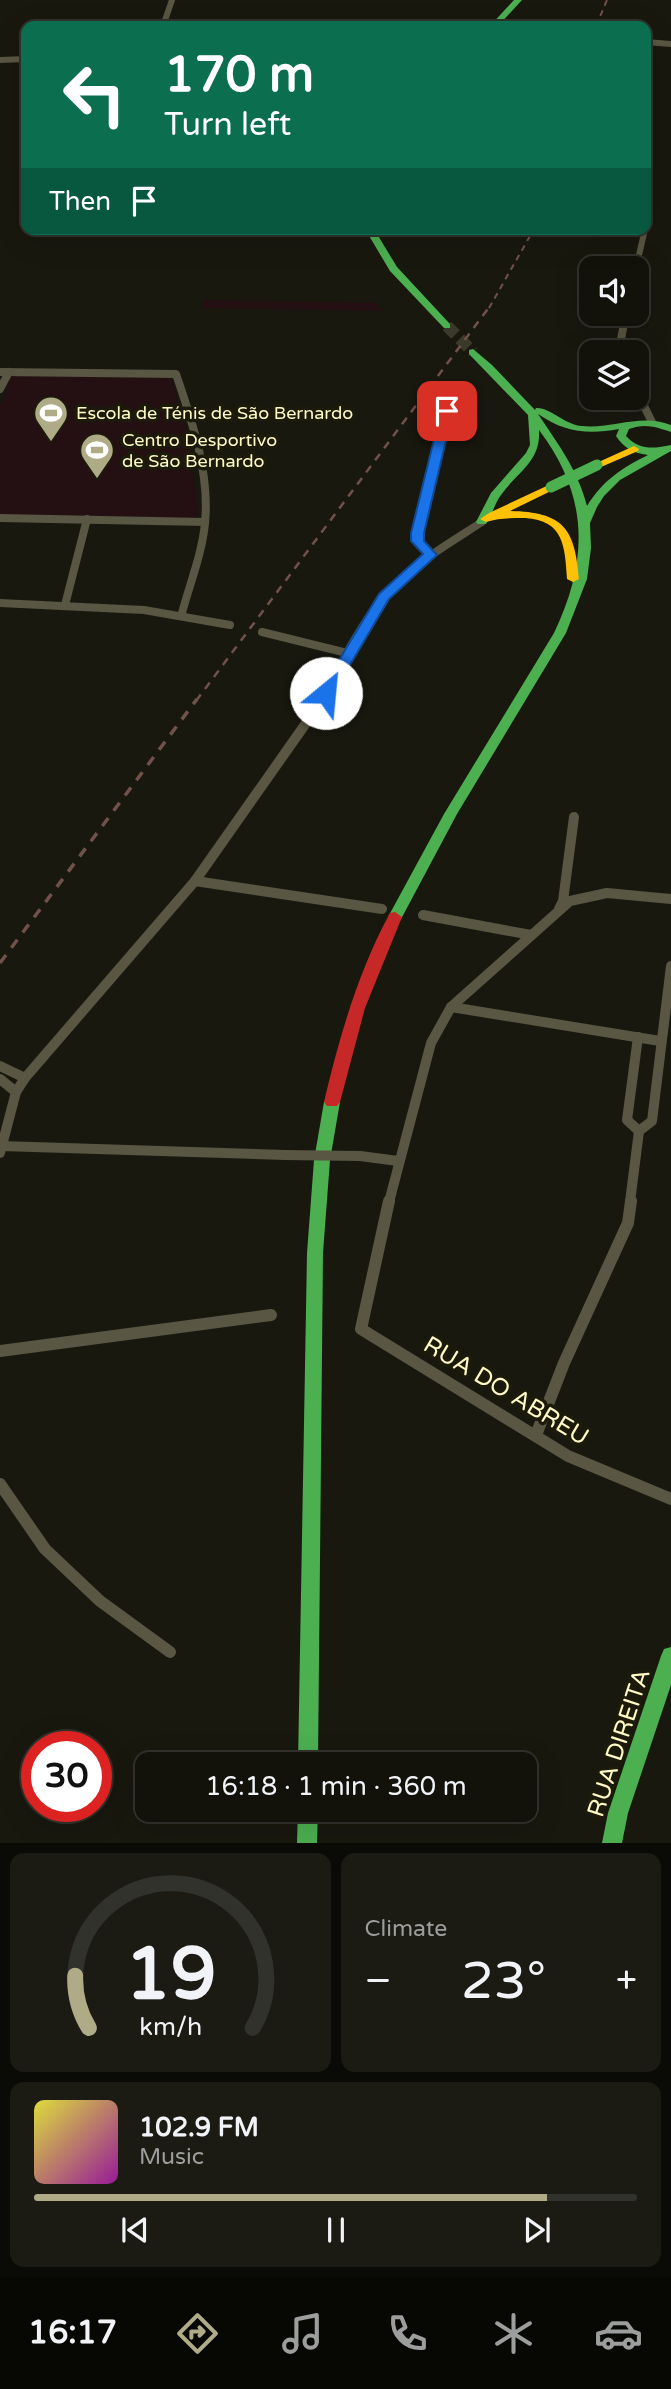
<!DOCTYPE html>
<html lang="en">
<head>
<meta charset="utf-8">
<style>
	:root { --surface:#12120b; --page:#1b1b14; --text:#f1f3f6; --muted:#9c9e9d; --line:#31322c; --accent:#aeab86 }
	body { margin:0; font-family:"Varela Round",sans-serif; background:var(--page); color:var(--text); height:100vh; display:flex; flex-direction:column; font-size:26px; white-space:nowrap }
	* { box-sizing:border-box; margin:0 }
	p { font-size:23px; color:var(--muted) }
	.icon { flex:none; width:38px; height:38px; fill:none; stroke:currentColor; stroke-width:2; stroke-linecap:round; stroke-linejoin:round }
	.map { position:relative; height:1843px; overflow:hidden }
	.sheet { display:flex; flex-direction:column; gap:10px; padding:10px; background:#0a0a06; flex:1 }
	.sheet>* { flex:none }
	.guide { position:absolute; left:21px; top:21px; width:630px; height:214px; border-radius:14px; box-shadow:0 7px 28px #0002,0 0 0 2px var(--line); background:#0b6e4f; color:#fff; overflow:hidden }
	.controls { position:absolute; left:579px; top:256px; display:grid; gap:14px }
	.controls a { display:grid; place-items:center; width:70px; height:70px; border-radius:14px; background:var(--surface); box-shadow:0 7px 28px #0002,0 0 0 2px var(--line); font-size:35px }
	.speed { position:absolute; left:21px; top:1731px; display:flex; gap:14px; font-size:35px; font-weight:700; text-align:center }
	.speed>* { display:grid; place-content:center; width:91px; height:91px; border-radius:50%; background:var(--surface); box-shadow:0 7px 28px #0002,0 0 0 2px var(--line); line-height:1 }
	.speed .limit { border:10px solid #d22; background:#fff; color:#111 }
	.pin { position:absolute; display:grid; place-items:center; width:60px; height:60px; color:#fff; margin:-30px; border-radius:14px; box-shadow:0 4px 10px #0006 }
	.me { position:absolute; width:77px; margin:-38px; rotate:28deg; stroke-linejoin:round; filter:drop-shadow(0 0 5px #0008) }
	.turn { display:flex; align-items:center; gap:24px; height:147px; padding:0 28px; font-size:32px }
	.turn .icon { width:91px; height:91px; stroke-width:2.5 }
	.turn b { display:block; font-size:49px; line-height:60px }
	.then { display:flex; align-items:center; height:66px; padding:0 28px; background:#0003; gap:14px; font-size:26px }
	.big { font-size:52px; font-weight:600; line-height:1.1 }
	.sheet .tile { flex:1; display:flex; flex-direction:column; justify-content:center; gap:10px; min-width:0; padding:0 24px; border-radius:14px; background:var(--page) }
	.sheet .dial { align-items:center; gap:0 }
	.dial svg { height:182px; overflow:visible; fill:none; stroke:var(--line); stroke-width:7; stroke-linecap:round; text-anchor:middle }
	.dial text { fill:var(--text); stroke:none }
	.song { display:flex; align-items:center; gap:21px }
	.cover { width:84px; height:84px; border-radius:10px; background:linear-gradient(135deg,hsl(60 70% 55%),hsl(300 70% 35%)) }
	.played { height:7px; border-radius:4px; background:linear-gradient(90deg,var(--accent) 85%,var(--line) 85%) }
	.keys { display:flex; justify-content:space-around; direction:ltr }
	.heat { display:flex; justify-content:space-between; align-items:center; font-size:38px; direction:ltr }
	.sheet .tiles { flex:1; display:grid; gap:10px; grid-template-columns:1fr 1fr }
	.tile:last-child { grid-column:span 2 }
	.trip { position:absolute; left:135px; top:1752px; width:402px; height:70px; border-radius:14px; background:var(--surface); box-shadow:0 7px 28px #0002,0 0 0 2px var(--line); font-weight:600; line-height:70px; text-align:center }
	.dock { display:flex; height:112px; justify-content:space-around; align-items:center; background:#070704; color:var(--muted) }
	.dock .icon { width:49px; height:49px }
	.dock .active { color:var(--accent) }
	.dock b { font-size:32px; color:var(--text) }
	.map>svg:first-child { display:block }
</style>
</head>
<body>
<div class="map">
<svg width="671" height="1843" viewBox="0 0 671 1843">
	<rect width="100%" height="100%" fill="#18180f"/>
	<!-- green -->
	<g fill="#240f13">
		<path d="M212 229 344 232V236L211 234Z"/>
		<path d="M204 300 375 303 385 311 202 308Z"/>
		<path d="M12 376 172 378 191 446 198 518 0 514V406Z"/>
	</g>
	<g fill="none" stroke-linecap="round" stroke-linejoin="round">
		<!-- primary-tunnel -->
		<path stroke="#3b3a2a" stroke-width="12" stroke-dasharray="12 6" stroke-linecap="butt" d="M447 326 473 352"/>
		<!-- street-far3 -->
		<g stroke="#595643" stroke-width="6">
			<path d="M163 26 172 0"/>
			<path d="M646 42 671 44"/>
			<path d="M0 60 26 59"/>
			<path d="M646 163V168"/>
			<path d="M646 198V228"/>
			<path d="M636 268 645 229"/>
		</g>
		<!-- street-far2 -->
		<g stroke="#595643" stroke-width="8">
			<path d="M624 352 621 339 626 313"/>
			<path d="M0 372 176 374C192 421 210 473 205 523 202 554 190 583 182 613"/>
			<path d="M0 389 9 372"/>
			<path d="M637 392 652 422"/>
			<path d="M0 518 205 522"/>
			<path d="M430 555 418 542V533L447 411"/>
			<path d="M0 603 144 610 230 625"/>
			<path d="M65 605 87 519"/>
			<path d="M262 632 347 653"/>
			<path d="M322 701C340 666 358 628 383 598 409 566 448 544 482 522"/>
		</g>
		<!-- street-far1 -->
		<g stroke="#595643" stroke-width="10">
			<path d="M195 881 382 909"/>
			<path d="M559 909 563 901 574 817"/>
			<path d="M423 915 531 935"/>
			<path d="M451 1007 660 1041"/>
			<path d="M638 1037 627 1120 639 1131 652 1121 671 966"/>
			<path d="M0 1066 25 1078"/>
			<path d="M0 1079 16 1092"/>
			<path d="M1 1146 285 1155"/>
			<path d="M0 1153 16 1092 25 1078 195 881 323 699"/>
			<path d="M360 1156 398 1161"/>
			<path d="M389 1202 431 1043 451 1007 570 901 607 893 671 899"/>
			<path d="M630 1202 639 1131"/>
		</g>
		<!-- street -->
		<g stroke="#595643" stroke-width="12">
			<path d="M389 1201 361 1329 568 1456 671 1499"/>
			<path d="M0 1351 271 1315"/>
			<path d="M536 1435 564 1363 628 1223 631 1201"/>
			<path d="M0 1484 45 1549 100 1601 170 1652"/>
		</g>
		<!-- fast -->
		<g fill="#4caf50" fill-rule="evenodd">
			<path d="M514 0H522L498 26H490Z"/>
			<path d="M365 229H374L397 267 450 324V328H444L390 271Z"/>
			<path d="M473 349 492 365 535 410 536 408C550 407 565 425 582 426 613 429 641 413 671 425V432C656 427 645 423 629 429L626 436C639 450 653 449 671 445V451L620 480 604 496 597 507 590 523 591 548 587 579 566 633 457 814 400 921 395 922 388 917 444 814 554 633C589 560 589 496 539 430 541 462 518 471 501 495 495 503 492 515 486 524H478L476 522 491 493 526 453 530 445 528 415 469 354V350ZM538 414C564 432 587 435 619 429L616 436C624 448 633 453 648 455 622 468 603 480 587 506 578 470 558 444 538 414Z"/>
			<path d="M332 1096 337 1098 340 1102 330 1160 323 1253 318 1764H298L307 1253 314 1160 324 1102 327 1098Z"/>
			<path d="M671 1647V1685L628 1813 622 1843H602L608 1813 661 1656 664 1649Z"/>
			<path d="M298 1810H318L317 1843H297Z"/>
		</g>
		<!-- slow -->
		<g fill="#ffc107" fill-rule="evenodd">
			<path d="M634 446 639 449 638 451 601 467H593L592 465Z"/>
			<path d="M551 484 556 487 555 489 510 511C563 512 575 528 579 579L573 582 567 579C565 547 564 520 525 518 511 518 499 518 486 522L480 519 489 513Z"/>
		</g>
		<!-- jam -->
		<path fill="#c62828" fill-rule="evenodd" d="M395 912 402 917 365 1008 340 1102 337 1106H327L324 1102C339 1038 358 972 390 913Z"/>
		<!-- rail-far2 -->
		<g stroke="#70524a" stroke-width="2" stroke-dasharray="6 5" stroke-linecap="butt">
			<path d="M596 26 607 0"/>
			<path d="M489 308 534 229"/>
		</g>
		<!-- rail-far1 -->
		<path stroke="#70524a" stroke-width="2.5" stroke-dasharray="8 7" stroke-linecap="butt" d="M196 701 490 306"/>
		<!-- rail -->
		<path stroke="#70524a" stroke-width="3.5" stroke-dasharray="10 9" stroke-linecap="butt" d="M0 963 197 699"/>
		<!-- street-bridge -->
		<path stroke="#595643" stroke-width="10" d="M285 1155 360 1156"/>
		<!-- fast-bridge -->
		<path stroke="#4caf50" stroke-width="11" d="M551 487 597 465"/>
	</g>
	<!-- route -->
	<path fill="#1a73e8" stroke="#114b97" stroke-width="2" d="M447 407 453 411 424 533V541L437 555 389 599 331 697H321L319 693 379 594 423 554 411 541V533L441 411Z"/>
	<!-- icons -->
	<defs>
		<g id="stadium-pin" transform="scale(1.75)"><path d="M0 17L-7.5 6A9.5 9.5 0 1 1 7.5 6Z" fill="#aeab86" stroke="#1c1b0b"/><path d="M0-5a6.5 5 0 1 0 0 10a6.5 5 0 1 0 0-10ZM-3.5-1.8h7v3.6h-7Z" fill="#fff"/></g>
	</defs>
	<g fill-rule="evenodd">
		<use href="#stadium-pin" x="51" y="413"/>
		<use href="#stadium-pin" x="97" y="450"/>
	</g>
	<g text-anchor="middle" dominant-baseline="central" stroke-width="7" stroke-linejoin="round" paint-order="stroke">
		<!-- far-poi labels -->
		<g font-size="18" fill="#fffac6" stroke="#1c1b0b" text-anchor="start">
			<text x="76" y="413">Escola de Ténis de São Bernardo</text>
			<text x="122" y="440">Centro Desportivo<tspan x="122" dy="21">de São Bernardo</tspan></text>
		</g>
		<!-- near-street labels -->
		<g font-size="24" fill="#fffac6" stroke="#1c1b0b">
			<text transform="translate(506 1391) rotate(31)">RUA DO ABREU</text>
			<text transform="translate(619 1743) rotate(-72)">RUA DIREITA</text>
		</g>
	</g>
</svg>
<div class="controls">
<a><svg class="icon" aria-label="sound" viewBox="0 0 24 24"><path d="M4 9h4l5-4v14l-5-4H4zM17 9q2 3 0 6"/></svg></a>
<a><svg class="icon" aria-label="layers" viewBox="0 0 24 24"><path d="M12 4l9 5-9 5-9-5zM3 14l9 5 9-5"/></svg></a>
</div>
<div class="speed"><div class="limit">30</div></div>
<div class="pin" style="left:447px;top:411px;background:#d93025"><svg class="icon" aria-label="arrive" viewBox="0 0 24 24"><path d="M6 21V4h12l-3 4 3 4H6"/></svg></div>
<svg class="me" style="left:326px;top:693px" viewBox="-20 -20 40 40"><circle r="19" fill="#fff"/><path d="M0-13L10 11 0 6-10 11z" fill="#1a73e8"/></svg>
<div class="trip">16:18 · 1 min · 360 m</div>
<div class="guide">
<div class="turn"><svg class="icon" aria-label="left" viewBox="0 0 24 24"><path d="M17 20v-9H6M10 6l-5 5 5 5"/></svg><div><b>170 m</b>Turn left</div></div>
<div class="then">Then<svg class="icon" aria-label="arrive" viewBox="0 0 24 24"><path d="M6 21V4h12l-3 4 3 4H6"/></svg></div>
</div>
</div>
<section class="sheet">
<div class="tiles">
<div class="tile dial"><svg viewBox="0 0 100 80">
<path d="M14 69A42 42 0 1 1 86 69"/>
<path d="M14 69A42 42 0 0 1 8 46" stroke="#aeab86"/>
<text x="50" y="56" font-size="32" font-weight="700">19</text>
<text x="50" y="72" font-size="11">km/h</text>
</svg></div>
<div class="tile"><p>Climate</p>
<div class="heat"><a>−</a><b class="big">23°</b><a>+</a></div>
</div>
<div class="tile">
<div class="song"><i class="cover"></i><div><b>102.9 FM</b><p>Music</p></div></div>
<div class="played"></div>
<div class="keys"><svg class="icon" aria-label="previous" viewBox="0 0 24 24"><path d="M18 5L8 12l10 7zM5 5v14"/></svg><svg class="icon" aria-label="pause" viewBox="0 0 24 24"><path d="M8 5v14M16 5v14"/></svg><svg class="icon" aria-label="next" viewBox="0 0 24 24"><path d="M6 5l10 7-10 7zM19 5v14"/></svg></div>
</div>
</div>
</section>
<nav class="dock">
<b>16:17</b>
<svg class="icon active" aria-label="directions" viewBox="0 0 24 24"><path d="M12 3l9 9-9 9-9-9zM9 14v-3h6M13 9l2 2-2 2"/></svg>
<svg class="icon" aria-label="music" viewBox="0 0 24 24"><path d="M9 18V5l10-2v13"/><circle cx="6" cy="18" r="3"/><circle cx="16" cy="16" r="3"/></svg>
<svg class="icon" aria-label="phone" viewBox="0 0 24 24"><path d="M5 4h4l2 5-3 2q2 4 5 5l2-3 5 2v4C11 20 4 13 5 4z"/></svg>
<svg class="icon" aria-label="climate" viewBox="0 0 24 24"><path d="M12 3v18M4 7l16 10M4 17L20 7"/></svg>
<svg class="icon" aria-label="car" viewBox="0 0 24 24"><path d="M5 17H2v-5l4-1 3-4h7l3 4 3 1v5h-3M9 17h6M6 11h13"/><circle cx="7" cy="17" r="2"/><circle cx="17" cy="17" r="2"/></svg>
</nav>
</body>
</html>
